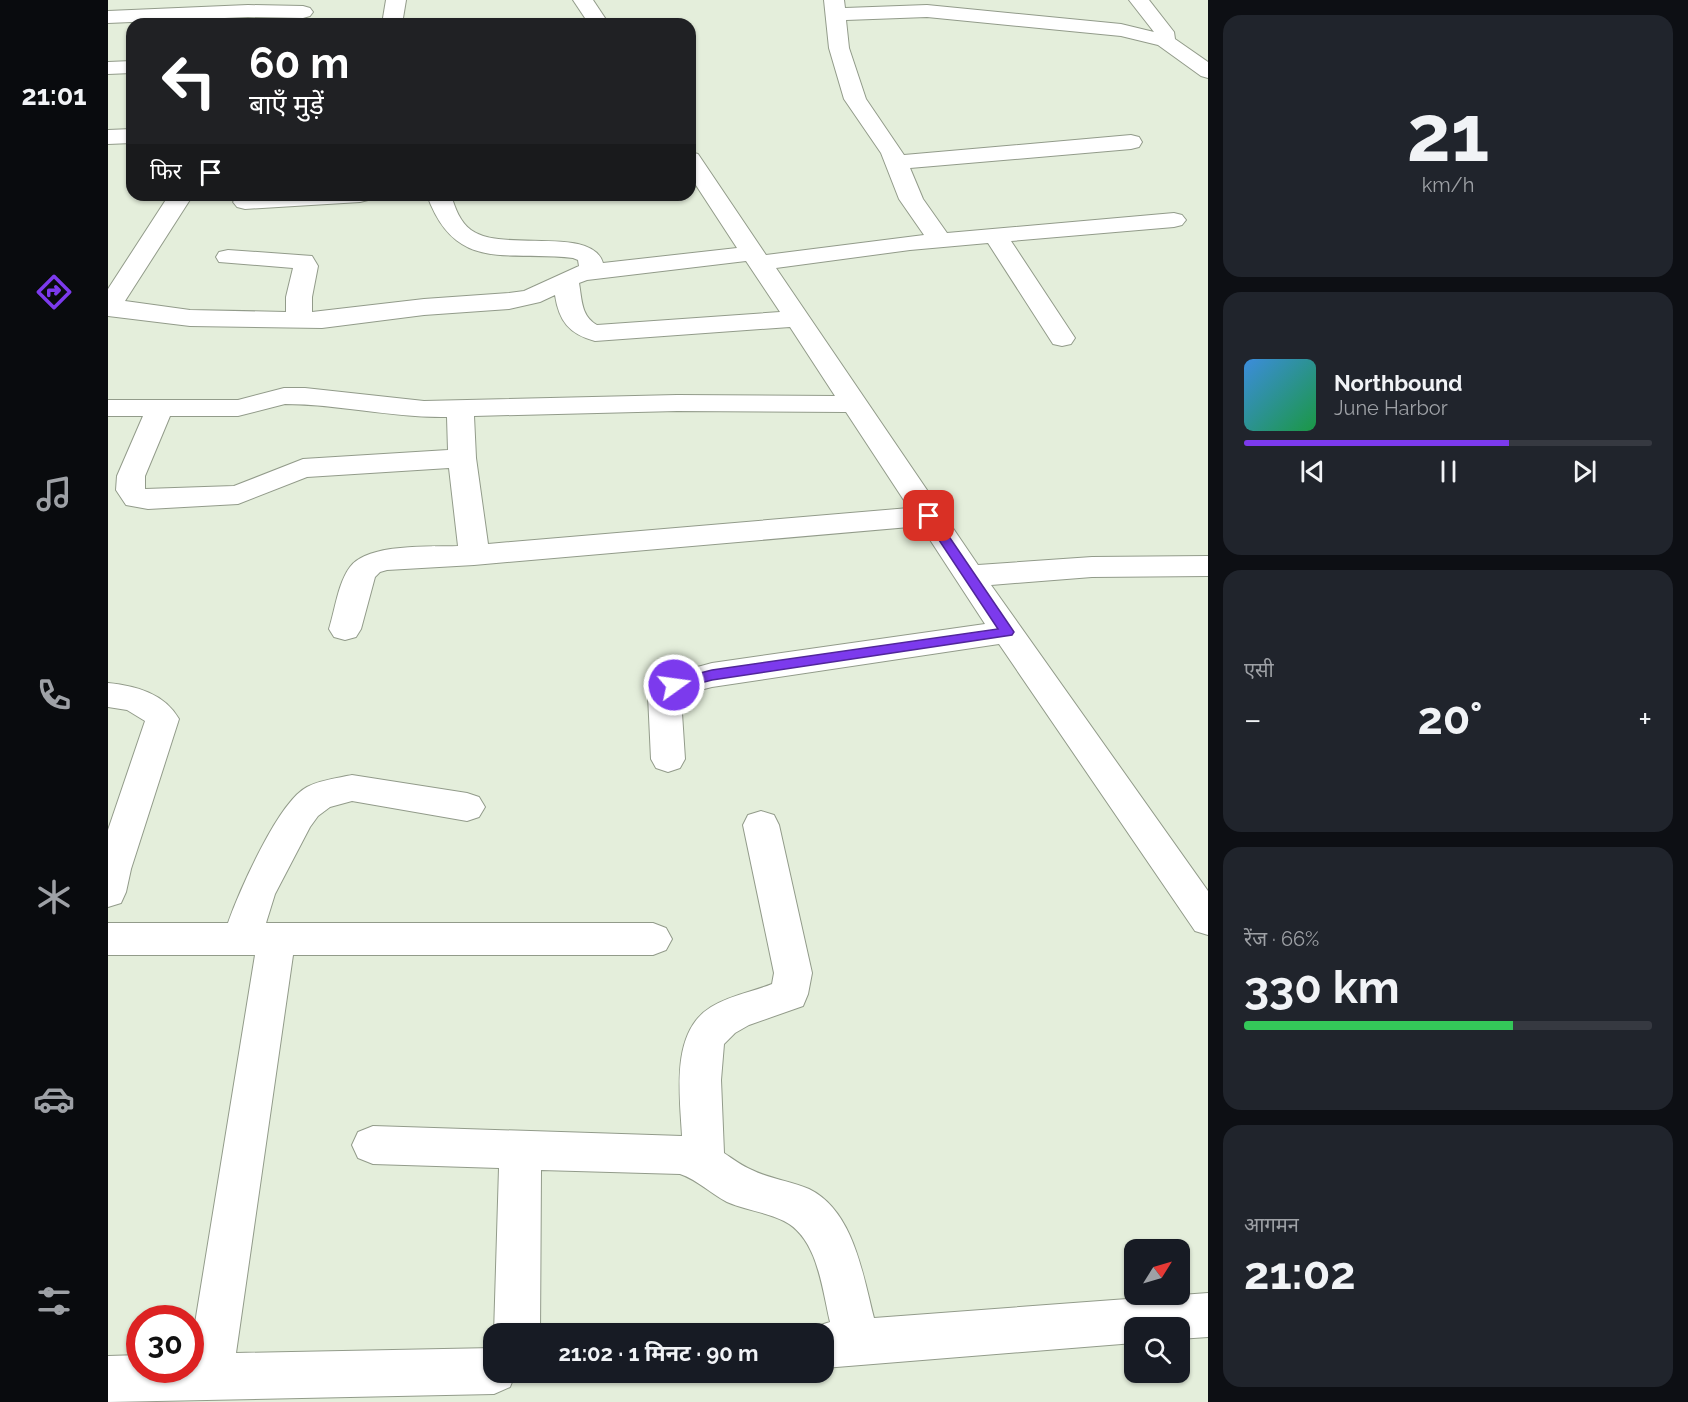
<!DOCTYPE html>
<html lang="hi">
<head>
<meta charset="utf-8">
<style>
	:root { --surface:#171b24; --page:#20242c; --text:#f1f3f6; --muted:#9ea1a6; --line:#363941; --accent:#7c3aed }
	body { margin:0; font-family:Raleway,"Noto Sans Devanagari",sans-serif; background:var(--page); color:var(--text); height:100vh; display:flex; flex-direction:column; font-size:22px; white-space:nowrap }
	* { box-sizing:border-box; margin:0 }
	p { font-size:20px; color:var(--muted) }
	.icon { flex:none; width:33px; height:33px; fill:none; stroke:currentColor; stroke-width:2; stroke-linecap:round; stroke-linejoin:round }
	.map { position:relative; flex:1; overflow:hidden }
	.panel { display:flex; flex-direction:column; gap:15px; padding:15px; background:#0d0f14; width:480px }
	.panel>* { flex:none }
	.top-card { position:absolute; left:18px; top:18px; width:570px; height:183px; border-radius:18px; box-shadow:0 2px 4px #0004; background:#202124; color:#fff; overflow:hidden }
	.needle { width:39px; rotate:53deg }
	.fabs { position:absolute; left:1016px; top:1239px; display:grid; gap:12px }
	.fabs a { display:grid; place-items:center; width:66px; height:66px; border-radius:12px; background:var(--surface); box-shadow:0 2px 4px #0004; font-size:30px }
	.speed { position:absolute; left:18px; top:1305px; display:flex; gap:12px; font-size:30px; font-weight:700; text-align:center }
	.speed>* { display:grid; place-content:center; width:78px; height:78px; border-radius:50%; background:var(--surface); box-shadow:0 2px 4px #0004; line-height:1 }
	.speed .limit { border:9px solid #d22; background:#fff; color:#111 }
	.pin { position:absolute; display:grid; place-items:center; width:51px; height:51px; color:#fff; margin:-26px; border-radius:12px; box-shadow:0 3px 9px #0006 }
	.me { position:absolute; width:66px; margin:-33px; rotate:76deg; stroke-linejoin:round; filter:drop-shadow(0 0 4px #0008) }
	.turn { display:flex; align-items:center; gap:21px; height:126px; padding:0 24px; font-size:27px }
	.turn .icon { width:78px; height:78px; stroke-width:2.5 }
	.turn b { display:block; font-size:42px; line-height:51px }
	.then { display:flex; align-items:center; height:57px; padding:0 24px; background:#0003; gap:12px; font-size:22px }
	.big { font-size:45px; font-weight:700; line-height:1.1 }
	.panel .widget { flex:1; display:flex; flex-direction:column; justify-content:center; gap:9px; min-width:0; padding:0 21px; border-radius:18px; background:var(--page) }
	.panel .dial { align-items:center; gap:0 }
	.dial b { font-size:78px; line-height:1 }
	.song { display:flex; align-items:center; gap:18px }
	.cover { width:72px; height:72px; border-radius:9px; background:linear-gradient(135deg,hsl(210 70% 55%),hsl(140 70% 35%)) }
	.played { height:6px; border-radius:3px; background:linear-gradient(90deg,var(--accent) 65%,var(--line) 65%) }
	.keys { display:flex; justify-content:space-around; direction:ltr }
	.heat { display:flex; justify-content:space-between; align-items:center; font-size:33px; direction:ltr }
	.charge { height:9px; border-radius:4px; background:linear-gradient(90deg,#34c759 66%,var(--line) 0) }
	.trip { position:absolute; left:375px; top:1323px; width:351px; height:60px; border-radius:18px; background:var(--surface); box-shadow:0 2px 4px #0004; font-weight:700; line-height:60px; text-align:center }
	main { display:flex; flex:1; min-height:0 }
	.menu { display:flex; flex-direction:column; width:108px; justify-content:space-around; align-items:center; background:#090b0e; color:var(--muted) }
	.menu .icon { width:42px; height:42px }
	.menu .selected { color:var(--accent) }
	.menu b { font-size:27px; color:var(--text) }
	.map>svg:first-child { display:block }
</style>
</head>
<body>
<main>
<nav class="menu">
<b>21:01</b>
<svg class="icon selected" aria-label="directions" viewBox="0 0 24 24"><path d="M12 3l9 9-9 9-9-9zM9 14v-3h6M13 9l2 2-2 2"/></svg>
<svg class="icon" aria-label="music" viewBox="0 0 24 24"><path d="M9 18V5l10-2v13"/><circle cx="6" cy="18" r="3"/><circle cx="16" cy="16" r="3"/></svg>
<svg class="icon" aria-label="phone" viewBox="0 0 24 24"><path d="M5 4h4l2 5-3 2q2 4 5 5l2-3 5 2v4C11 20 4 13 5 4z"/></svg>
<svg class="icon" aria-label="climate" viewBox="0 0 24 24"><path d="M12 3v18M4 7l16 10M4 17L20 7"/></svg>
<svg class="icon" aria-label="car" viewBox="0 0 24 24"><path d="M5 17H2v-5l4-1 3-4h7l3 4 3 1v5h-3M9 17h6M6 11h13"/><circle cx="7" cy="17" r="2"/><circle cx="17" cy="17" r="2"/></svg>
<svg class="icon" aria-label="filters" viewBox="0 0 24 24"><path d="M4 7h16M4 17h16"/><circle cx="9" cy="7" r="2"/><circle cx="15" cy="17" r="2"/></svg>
</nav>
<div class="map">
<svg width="1100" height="1402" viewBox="0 0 1100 1402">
	<rect width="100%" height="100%" fill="#e4eedb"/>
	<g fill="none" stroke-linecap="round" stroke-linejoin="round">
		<!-- minor casing -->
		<g stroke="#929b8a" stroke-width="2">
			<g id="minor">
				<path d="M278 0H298L294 24H274Z"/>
				<path d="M465 0H485L501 24H481Z"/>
				<path d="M716 0H736L737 8 819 5 1013 24 1046 32 1021 0H1041L1066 32 1067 39 1100 62V78L1093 76 1050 45 1013 36 819 17 738 20 741 48 758 99 796 155 1023 135 1031 137 1034 142 1031 147 1023 149 802 168 815 199 839 233 1066 213 1074 215 1078 220 1074 225 1066 227 903 241 967 338 963 344 954 346 945 344 880 243 802 250 668 268 870 565 984 557 1100 556V576L984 577 883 585 1100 891V935L1087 931 891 644 604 687 576 694 573 698 577 759 572 768 560 772 548 768 543 759 540 695 553 677 604 663 877 624 813 526 366 565 279 570 272 572 267 577 253 629 248 637 237 640 226 637 221 629C227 610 230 583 242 567 260 543 322 547 350 546L341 468 199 477 130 504 40 509 18 505 8 490 9 476 35 416H0V400H130L176 388H197L316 401 569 395 727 396 682 327 487 341C461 334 451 321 447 295L432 302 401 309 316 315 214 328 82 326 0 316V289L61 195H85L17 301 82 310 178 312V297L185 268 111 262 108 257 111 252 120 250 204 256 210 266 204 297V312L316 299 401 293 416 291 471 266 470 260 465 258C400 250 347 274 319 195H343C347 208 352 222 363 230 394 253 484 225 495 263L629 248 582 176V152L590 154 658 255 816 235 791 199 773 153 736 99 721 48ZM638 261 672 312 489 325C473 316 474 300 471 283L479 280ZM177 404C231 404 284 418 339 417L340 450 195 459 126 486 37 489V476L62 416H130ZM569 411 738 412 801 508 380 544 368 458 366 416Z"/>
				<path d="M140 5 195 6 202 8 205 12 202 16 195 18 140 17 0 23V11Z"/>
				<path d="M24 61V73L0 74V62Z"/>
				<path d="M24 129V143L0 144V130Z"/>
				<path d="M137 195H264L260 200 252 202 137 209 129 207 125 202 129 197Z"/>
				<path d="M0 683C28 686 56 693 71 719L23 869 18 892 13 903 0 907V830L37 721 19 710 0 707Z"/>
				<path d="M244 775 359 793 371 797 377 807 371 817 359 821 244 801 222 807 210 816 202 827 167 894 158 923H545L558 928 564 939 558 950 545 955H185L128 1353 386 1348V1372H408L402 1387 386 1394 0 1402V1356L32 1355V1370H82V1354L147 955H0V923H120C131 892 170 802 199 787 212 780 230 778 244 775Z"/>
				<path d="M653 811 666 815 671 825 704 973 700 994 695 1006 641 1025 627 1033 616 1044 613 1080 616 1153C625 1159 634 1166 644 1170 662 1179 683 1181 701 1189 746 1211 755 1276 766 1318L1100 1293V1337L1071 1339V1328H1026V1343L716 1368V1334H698L700 1329 722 1322C714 1289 710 1238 676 1221 658 1212 637 1210 619 1202 603 1194 590 1180 572 1174L433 1170 432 1334H386L391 1168 265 1164 250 1158 244 1145 250 1132 265 1126 574 1136C572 1096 562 1032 603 1007 622 995 644 992 664 984L666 973 635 825 640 815Z"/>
			</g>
		</g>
		<!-- minor -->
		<use href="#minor" fill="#fff" fill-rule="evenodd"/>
	</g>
	<!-- route -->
	<path fill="#7c3aed" stroke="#51269a" stroke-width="1.5" d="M821 512 825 513 904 629 906 632 904 635 604 680 566 690 561 688 559 685 561 681 604 670 890 629 815 516Z"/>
</svg>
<div class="fabs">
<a><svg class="needle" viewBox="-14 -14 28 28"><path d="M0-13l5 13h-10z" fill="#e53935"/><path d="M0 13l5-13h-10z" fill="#9ea1a6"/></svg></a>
<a><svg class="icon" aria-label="search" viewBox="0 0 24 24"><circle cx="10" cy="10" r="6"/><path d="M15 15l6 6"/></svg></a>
</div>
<div class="speed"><div class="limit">30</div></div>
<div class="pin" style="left:821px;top:516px;background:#d93025"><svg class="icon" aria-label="arrive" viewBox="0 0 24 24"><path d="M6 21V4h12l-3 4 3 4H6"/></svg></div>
<svg class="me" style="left:566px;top:685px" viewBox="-20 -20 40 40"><circle r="17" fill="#7c3aed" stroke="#fff" stroke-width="3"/><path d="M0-11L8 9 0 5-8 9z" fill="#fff"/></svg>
<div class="trip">21:02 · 1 मिनट · 90 m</div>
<div class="top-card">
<div class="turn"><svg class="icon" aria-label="left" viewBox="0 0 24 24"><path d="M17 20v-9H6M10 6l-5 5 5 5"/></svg><div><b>60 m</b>बाएँ मुड़ें</div></div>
<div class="then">फिर<svg class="icon" aria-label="arrive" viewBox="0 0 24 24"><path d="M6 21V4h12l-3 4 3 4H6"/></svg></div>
</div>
</div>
<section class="panel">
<div class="widget dial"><b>21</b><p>km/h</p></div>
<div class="widget">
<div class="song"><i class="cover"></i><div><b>Northbound</b><p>June Harbor</p></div></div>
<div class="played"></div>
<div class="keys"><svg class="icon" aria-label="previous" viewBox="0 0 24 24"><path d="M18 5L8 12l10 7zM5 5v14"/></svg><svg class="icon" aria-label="pause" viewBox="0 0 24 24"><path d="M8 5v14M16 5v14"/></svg><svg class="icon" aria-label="next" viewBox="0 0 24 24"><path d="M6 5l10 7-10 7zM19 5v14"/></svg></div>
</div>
<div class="widget"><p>एसी</p>
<div class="heat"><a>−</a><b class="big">20°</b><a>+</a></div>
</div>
<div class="widget"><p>रेंज · 66%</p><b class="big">330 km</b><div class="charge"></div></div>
<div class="widget"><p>आगमन</p><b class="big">21:02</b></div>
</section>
</main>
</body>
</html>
